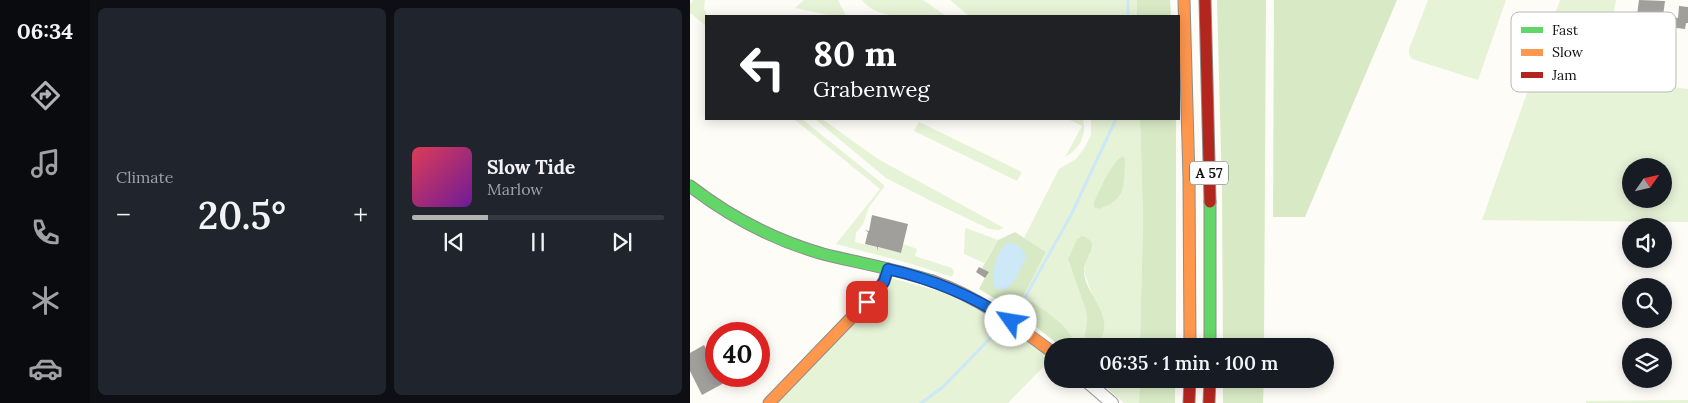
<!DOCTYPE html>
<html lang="en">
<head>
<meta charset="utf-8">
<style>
	:root { --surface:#171b24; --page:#20242c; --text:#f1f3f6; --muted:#9ea1a6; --line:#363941; --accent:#b2b2b3 }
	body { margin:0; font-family:Lora,serif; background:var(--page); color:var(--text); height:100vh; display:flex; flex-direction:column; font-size:19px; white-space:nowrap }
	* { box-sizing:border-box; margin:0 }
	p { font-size:16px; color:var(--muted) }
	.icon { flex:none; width:28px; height:28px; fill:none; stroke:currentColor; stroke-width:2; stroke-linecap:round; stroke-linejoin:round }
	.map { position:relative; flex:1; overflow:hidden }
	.drawer { display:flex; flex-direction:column; gap:8px; padding:8px; background:#0d0f14; width:600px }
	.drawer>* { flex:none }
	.top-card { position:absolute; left:15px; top:15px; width:475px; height:105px; border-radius:0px; box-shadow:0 2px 12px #0003; background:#202124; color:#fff; overflow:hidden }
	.needle { width:32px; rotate:56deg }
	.controls { position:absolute; left:932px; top:158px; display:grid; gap:10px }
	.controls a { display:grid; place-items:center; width:50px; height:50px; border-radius:50%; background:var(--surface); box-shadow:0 2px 12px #0003; font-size:25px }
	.speed { position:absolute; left:15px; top:322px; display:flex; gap:10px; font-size:25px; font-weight:700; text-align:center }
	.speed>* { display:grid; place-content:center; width:65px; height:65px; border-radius:50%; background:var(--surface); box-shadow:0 2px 12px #0003; line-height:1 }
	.speed .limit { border:8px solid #d22; background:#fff; color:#111 }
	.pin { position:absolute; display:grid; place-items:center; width:42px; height:42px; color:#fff; margin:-21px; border-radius:10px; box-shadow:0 2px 8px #0006 }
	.me { position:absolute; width:55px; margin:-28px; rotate:302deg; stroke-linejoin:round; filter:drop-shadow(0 0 4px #0008) }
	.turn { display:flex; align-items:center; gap:18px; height:105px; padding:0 25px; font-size:22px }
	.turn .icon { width:65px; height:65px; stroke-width:2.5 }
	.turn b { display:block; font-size:35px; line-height:42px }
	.big { font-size:38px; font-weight:600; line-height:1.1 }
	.drawer .card { flex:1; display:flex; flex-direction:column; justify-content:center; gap:8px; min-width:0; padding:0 18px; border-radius:8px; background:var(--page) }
	.song { display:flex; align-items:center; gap:15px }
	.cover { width:60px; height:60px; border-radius:8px; background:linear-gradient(135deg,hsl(350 70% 55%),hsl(280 70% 35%)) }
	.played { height:5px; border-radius:2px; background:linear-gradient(90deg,var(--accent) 30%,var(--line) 30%) }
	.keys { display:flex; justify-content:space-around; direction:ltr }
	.heat { display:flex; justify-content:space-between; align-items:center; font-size:28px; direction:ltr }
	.drawer .tiles { flex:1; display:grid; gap:8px; grid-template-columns:repeat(2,1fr) }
	.trip { position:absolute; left:354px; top:338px; width:290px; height:50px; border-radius:25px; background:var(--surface); box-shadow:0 2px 12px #0003; font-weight:600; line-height:50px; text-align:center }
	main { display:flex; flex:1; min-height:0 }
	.dock { display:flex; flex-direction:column; width:90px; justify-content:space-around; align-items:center; background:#090b0e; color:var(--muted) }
	.dock .icon { width:35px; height:35px }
	.dock .on { color:var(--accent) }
	.dock b { font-size:22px; color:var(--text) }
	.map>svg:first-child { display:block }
</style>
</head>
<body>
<main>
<nav class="dock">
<b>06:34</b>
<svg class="icon on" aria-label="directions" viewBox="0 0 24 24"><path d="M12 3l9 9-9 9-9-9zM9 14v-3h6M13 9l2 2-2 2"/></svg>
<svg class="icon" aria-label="music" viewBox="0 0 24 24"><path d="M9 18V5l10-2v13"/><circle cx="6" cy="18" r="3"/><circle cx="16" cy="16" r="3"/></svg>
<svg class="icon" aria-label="phone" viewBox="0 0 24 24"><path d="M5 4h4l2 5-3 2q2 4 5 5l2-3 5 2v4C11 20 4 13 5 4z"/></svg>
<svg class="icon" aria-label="climate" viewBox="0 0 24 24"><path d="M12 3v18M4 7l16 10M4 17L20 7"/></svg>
<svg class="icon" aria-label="car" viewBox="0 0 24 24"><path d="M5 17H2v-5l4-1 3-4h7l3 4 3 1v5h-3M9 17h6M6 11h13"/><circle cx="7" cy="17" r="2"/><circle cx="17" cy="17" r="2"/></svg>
</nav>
<section class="drawer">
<div class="tiles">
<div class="card"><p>Climate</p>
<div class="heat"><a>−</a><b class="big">20.5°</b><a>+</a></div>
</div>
<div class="card">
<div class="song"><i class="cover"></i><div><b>Slow Tide</b><p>Marlow</p></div></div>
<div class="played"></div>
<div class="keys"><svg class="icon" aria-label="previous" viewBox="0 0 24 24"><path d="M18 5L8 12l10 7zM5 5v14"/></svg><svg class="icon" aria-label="pause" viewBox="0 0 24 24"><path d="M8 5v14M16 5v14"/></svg><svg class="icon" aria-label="next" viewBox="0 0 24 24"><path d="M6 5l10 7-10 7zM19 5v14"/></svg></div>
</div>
</div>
</section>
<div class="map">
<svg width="998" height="403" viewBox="0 0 998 403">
	<rect width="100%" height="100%" fill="#fdfcf7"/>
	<!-- green -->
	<g fill="#e7f3d7" fill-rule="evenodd">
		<path d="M3 0H15L14 9 18 16H16V26L0 13V4Z"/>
		<path d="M114 0H148L156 16H143L105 8Z"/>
		<path d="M172 0H233L256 16C232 16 187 22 172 0Z"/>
		<path d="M260 0H447V16H279Z"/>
		<path d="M738 0H816L788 80 722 59 719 54V49Z"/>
		<path d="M870 0H926L910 77 998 89V222L792 220ZM941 166H974V199H941Z"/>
		<path d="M104 119H112L194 185V187L179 207 173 224 166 233 165 242 211 253 213 244 227 249 225 256 262 268 264 272 262 277 222 264 146 244 190 189Z"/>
		<path d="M125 119H132L188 159 314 228 309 230 299 229 243 202 196 178Z"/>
		<path d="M378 119H393C397 135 390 149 375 157L392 126Z"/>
		<path d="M401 119H450L453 218 450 346H401H404L402 295 394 271 396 261 400 255 392 236 387 240 378 259 396 311 397 320 394 341 399 346H385V344L339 300 329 313 324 310 333 297 356 252 334 238 369 169 386 159 395 147 401 135Z"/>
		<path d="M229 122 332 172 327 181 224 131Z"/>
		<path d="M276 228 308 240 294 263 274 254 275 230Z"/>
		<path d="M194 276 262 295 301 314 361 359 318 403H79Z"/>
		<path d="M407 379H450L449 403H434Z"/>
		<path d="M998 400V403H896V401Z"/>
	</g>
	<!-- forest -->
	<g fill="#d8eac5">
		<path d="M447 0H480L481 16H447Z"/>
		<path d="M527 0H576L574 346H533L532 191Z"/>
		<path d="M584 0H707L615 217H583Z"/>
		<path d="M450 119H486V346H450L453 218Z"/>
		<path d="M433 156 435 159C434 185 437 199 409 209L404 207V202C411 189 421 162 433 156Z"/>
		<path d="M325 232 356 252 333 297 324 310 289 289 298 272 292 268 308 240Z"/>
		<path d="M392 236C414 243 393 257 394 272 395 294 424 315 411 338 408 343 405 346 399 346L394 341 397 320 396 311 378 259 387 239Z"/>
		<path d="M338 300C353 309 383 328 385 346H370L329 313Z"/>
		<path d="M450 379H485V403H449Z"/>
		<path d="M533 379H574L573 403H533Z"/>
	</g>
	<!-- water -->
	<path fill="#cde8f7" d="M319 243C328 243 333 248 336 257 331 268 318 303 303 285 302 273 306 248 319 243Z"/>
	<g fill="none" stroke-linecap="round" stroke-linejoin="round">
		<!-- stream -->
		<g stroke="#cde8f7" stroke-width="3">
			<path d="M438 0V16"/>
			<path d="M328 310 381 215 426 119"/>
			<path d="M231 403 253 387 312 326"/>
		</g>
	</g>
	<!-- building -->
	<g fill="#a19f9c">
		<path d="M949 0 975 1 973 16 988 18 989 6 998 7V23H996L995 29 946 23Z"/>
		<path d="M182 215 218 224 211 253 188 247 187 251V247L175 244 178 232 175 230 179 231Z"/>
		<path d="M289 267 299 272 295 278 286 272Z"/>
		<path d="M14 345 26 369V376H30L34 383 12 395 0 371V353Z"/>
	</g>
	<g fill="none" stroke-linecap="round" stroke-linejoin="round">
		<!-- street casing -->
		<g stroke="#979795" stroke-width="14">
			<path id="street" d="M394 379 422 403"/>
		</g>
		<!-- fast casing -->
		<g stroke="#8e8d8b" stroke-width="13">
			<g id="fast">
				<path d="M0 186C40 217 84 240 133 254 169 263 206 269 242 281"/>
				<path d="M520 202V346"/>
			</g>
		</g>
		<!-- slow casing -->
		<g stroke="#8e8d8b" stroke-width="13">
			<g id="slow">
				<path d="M494 0 499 179 500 346"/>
				<path d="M242 281C286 296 325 324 362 352"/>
				<path d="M79 403 189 289 194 281 198 269"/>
			</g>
		</g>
		<!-- jam casing -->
		<g stroke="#8e8d8b" stroke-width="13">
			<g id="jam">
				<path d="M515 0 520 202"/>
				<path d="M499 403 500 379"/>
				<path d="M519 403 520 379"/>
			</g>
		</g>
		<!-- street -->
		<use href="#street" stroke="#fffffe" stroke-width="12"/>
		<!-- fast -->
		<use href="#fast" stroke="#63d668" stroke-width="11"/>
		<!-- slow -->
		<use href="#slow" stroke="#ff974d" stroke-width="11"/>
		<!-- jam -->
		<use href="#jam" stroke="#b3261e" stroke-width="11"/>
	</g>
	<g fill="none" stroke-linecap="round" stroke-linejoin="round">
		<!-- route casing -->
		<g stroke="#114b97" stroke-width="12">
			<path id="route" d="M177 302 194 282 198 269C242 279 283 296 321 321"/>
		</g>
		<!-- route -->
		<use href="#route" stroke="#1a73e8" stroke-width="9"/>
	</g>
	<g text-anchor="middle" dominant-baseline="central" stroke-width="5" stroke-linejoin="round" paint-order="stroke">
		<!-- shield labels -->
		<rect fill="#fff" stroke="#585858" stroke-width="1" x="500" y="161.5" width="38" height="23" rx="4"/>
		<g font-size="14" font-weight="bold" fill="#111">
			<text x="519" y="173">A 57</text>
		</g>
	</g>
	<!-- legend -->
	<rect x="821" y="12" width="165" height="80" rx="8" fill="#fff" stroke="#b8b8b8" stroke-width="1"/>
	<rect x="831" y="27" width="22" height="6" fill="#63d668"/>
	<rect x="831" y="49" width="22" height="7" fill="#ff974d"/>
	<rect x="831" y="72" width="22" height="6" fill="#b3261e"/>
	<g font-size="14" fill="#111">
		<text x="862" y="35">Fast</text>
		<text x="862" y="57">Slow</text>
		<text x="862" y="80">Jam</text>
	</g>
</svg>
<div class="controls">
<a><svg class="needle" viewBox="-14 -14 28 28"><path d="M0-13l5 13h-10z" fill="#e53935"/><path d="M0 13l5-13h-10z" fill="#9ea1a6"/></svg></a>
<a><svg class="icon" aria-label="sound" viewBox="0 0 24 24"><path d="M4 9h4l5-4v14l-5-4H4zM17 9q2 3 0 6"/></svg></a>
<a><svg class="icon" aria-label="search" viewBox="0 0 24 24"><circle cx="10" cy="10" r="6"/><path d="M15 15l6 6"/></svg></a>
<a><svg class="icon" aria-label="layers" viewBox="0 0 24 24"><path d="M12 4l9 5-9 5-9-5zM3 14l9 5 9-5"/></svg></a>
</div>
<div class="speed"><div class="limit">40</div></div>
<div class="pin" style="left:177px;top:302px;background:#d93025"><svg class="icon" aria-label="arrive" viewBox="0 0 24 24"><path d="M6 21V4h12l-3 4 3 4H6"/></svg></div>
<svg class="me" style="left:321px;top:321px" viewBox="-20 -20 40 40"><circle r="19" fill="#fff"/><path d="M0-13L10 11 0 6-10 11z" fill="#1a73e8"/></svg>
<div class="trip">06:35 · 1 min · 100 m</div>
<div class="top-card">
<div class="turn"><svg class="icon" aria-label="left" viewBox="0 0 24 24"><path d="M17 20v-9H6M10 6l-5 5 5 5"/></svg><div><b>80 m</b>Grabenweg</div></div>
</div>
</div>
</main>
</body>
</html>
